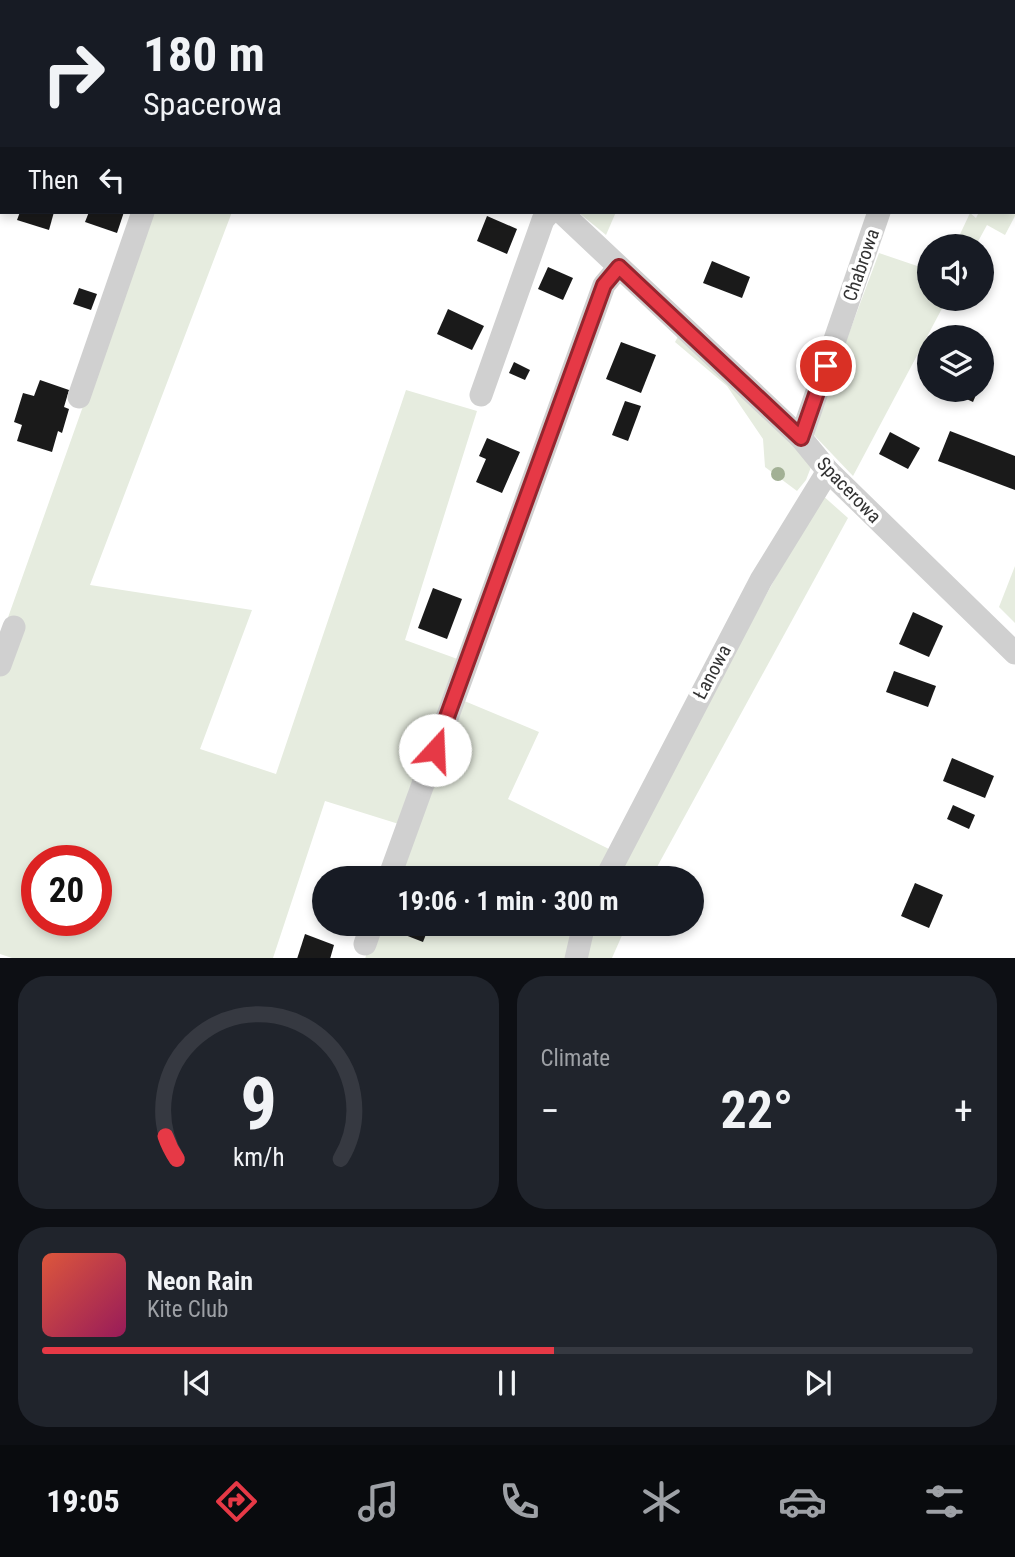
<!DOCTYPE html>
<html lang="en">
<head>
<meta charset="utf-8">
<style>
	:root { --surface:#171b24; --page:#20242c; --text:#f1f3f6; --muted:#9ea1a6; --line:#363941; --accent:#e63946 }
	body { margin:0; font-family:"Roboto Condensed",sans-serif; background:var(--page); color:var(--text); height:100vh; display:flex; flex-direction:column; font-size:26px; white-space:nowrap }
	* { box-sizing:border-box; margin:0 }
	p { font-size:23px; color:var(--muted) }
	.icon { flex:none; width:38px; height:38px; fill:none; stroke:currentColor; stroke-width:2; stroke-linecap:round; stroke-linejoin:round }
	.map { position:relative; height:958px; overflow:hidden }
	.drawer { display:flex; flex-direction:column; gap:18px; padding:18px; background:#0d0f14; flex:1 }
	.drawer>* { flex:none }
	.banner { position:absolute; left:0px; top:0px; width:1015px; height:214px; box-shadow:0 4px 10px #0003; background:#171b24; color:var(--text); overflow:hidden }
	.controls { position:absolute; left:917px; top:234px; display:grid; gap:14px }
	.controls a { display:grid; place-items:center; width:77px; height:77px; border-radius:50%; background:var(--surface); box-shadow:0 4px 10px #0003; font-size:35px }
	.speed { position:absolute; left:21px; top:845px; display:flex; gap:14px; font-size:35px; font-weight:700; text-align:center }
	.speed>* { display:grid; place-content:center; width:91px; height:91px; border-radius:50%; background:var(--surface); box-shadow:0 4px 10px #0003; line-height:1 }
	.speed .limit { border:10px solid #d22; background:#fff; color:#111 }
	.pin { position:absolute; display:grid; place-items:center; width:60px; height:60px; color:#fff; margin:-30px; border:4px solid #fff; border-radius:50%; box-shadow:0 2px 7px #0007 }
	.me { position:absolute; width:77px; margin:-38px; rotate:20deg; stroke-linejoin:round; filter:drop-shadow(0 0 5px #0008) }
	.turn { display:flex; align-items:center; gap:24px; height:147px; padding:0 28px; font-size:32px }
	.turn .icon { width:91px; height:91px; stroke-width:2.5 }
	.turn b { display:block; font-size:49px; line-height:60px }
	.then { display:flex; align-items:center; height:66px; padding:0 28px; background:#0003; gap:14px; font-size:26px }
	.big { font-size:52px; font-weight:700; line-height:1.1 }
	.drawer .card { flex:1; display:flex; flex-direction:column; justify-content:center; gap:10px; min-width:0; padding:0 24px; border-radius:28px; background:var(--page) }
	.drawer .dial { align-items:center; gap:0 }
	.dial svg { height:182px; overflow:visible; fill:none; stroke:var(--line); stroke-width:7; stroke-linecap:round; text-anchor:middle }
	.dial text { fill:var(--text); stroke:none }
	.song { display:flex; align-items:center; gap:21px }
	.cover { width:84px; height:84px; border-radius:10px; background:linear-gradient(135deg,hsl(10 70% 55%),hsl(330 70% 35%)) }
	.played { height:7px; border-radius:4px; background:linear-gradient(90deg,var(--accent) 55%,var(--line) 55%) }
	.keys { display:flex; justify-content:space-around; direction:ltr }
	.heat { display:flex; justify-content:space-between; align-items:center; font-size:38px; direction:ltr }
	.drawer .tiles { flex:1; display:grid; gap:18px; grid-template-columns:1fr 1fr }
	.card:last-child { grid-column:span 2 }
	.trip { position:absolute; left:312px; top:866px; width:392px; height:70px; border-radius:35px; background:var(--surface); box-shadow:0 4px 10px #0003; font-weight:700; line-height:70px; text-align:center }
	.menu { display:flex; height:112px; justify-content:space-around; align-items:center; background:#090b0e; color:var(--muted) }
	.menu .icon { width:49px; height:49px }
	.menu .active { color:var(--accent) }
	.menu b { font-size:32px; color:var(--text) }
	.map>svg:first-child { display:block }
</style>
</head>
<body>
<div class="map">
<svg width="1015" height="959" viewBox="0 0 1015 959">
	<rect width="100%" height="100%" fill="#fff"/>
	<!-- green -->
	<g fill="#e6ecdf" fill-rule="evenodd">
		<path d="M0 0H302L2 2 0 79Z"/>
		<path d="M550 0H728L734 2H549Z"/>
		<path d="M1015 136V216L1005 235 987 225 975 247H954L970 213 976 218 979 212H1013Z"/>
		<path d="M152 212H232L90 585 252 610 200 749 276 774 406 390 477 411 405 640 463 661 462 700 539 732 508 799 613 851 600 878H387L402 825 325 801 273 958 15 959 0 954V640ZM37 861H96V920H37Z"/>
		<path d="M578 212H616L606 235Z"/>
		<path d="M879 253 929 270V299H947L853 476 813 434 816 421Z"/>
		<path d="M680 333 800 445 811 467 806 480 797 491 765 467 763 439 727 386 675 342Z"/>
		<path d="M821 494 848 518 651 878H612Z"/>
		<path d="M1015 566V623L999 607Z"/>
		<path d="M375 924H579L568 958 365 959Z"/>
		<path d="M589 924H627L612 958 581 959Z"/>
	</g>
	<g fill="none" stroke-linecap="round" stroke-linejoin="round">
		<!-- stream -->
		<g stroke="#cfe2ee" stroke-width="6">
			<path d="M30 2 31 0"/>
			<path d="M0 56 2 53"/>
		</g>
	</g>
	<!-- building -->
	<g fill="#1a1a1a">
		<path d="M20 212H54L49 230 17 220Z"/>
		<path d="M89 212H124L117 233 85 222Z"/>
		<path d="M487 216 517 229 507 254 477 241Z"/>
		<path d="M712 261 750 277 742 298 703 283Z"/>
		<path d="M548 267 573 278 563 300 538 289Z"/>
		<path d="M79 288 97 294 91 310 73 304Z"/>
		<path d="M448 309 484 326 472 350 437 334Z"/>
		<path d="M621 342 656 355 641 393 606 379Z"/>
		<path d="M514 362 530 370 525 380 509 373Z"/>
		<path d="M40 380 69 390 64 407 69 409 62 433 58 431 52 452 17 441 22 425 14 422 23 393 34 396Z"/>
		<path d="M962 390H978L973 402 960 396Z"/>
		<path d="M625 401 641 406 628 441 612 435Z"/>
		<path d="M950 431 1015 456V490L938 461Z"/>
		<path d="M890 432 920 448 908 469 879 454Z"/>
		<path d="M487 438 520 452 502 493 476 482 486 459 479 456Z"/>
		<path d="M433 588 462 599 447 639 418 628Z"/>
		<path d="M913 612 943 626 929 657 899 644Z"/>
		<path d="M894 671 936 686 928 707 886 692Z"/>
		<path d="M952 758 994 776 985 798 943 781Z"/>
		<path d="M953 805 975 815 969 829 947 819Z"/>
		<path d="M915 883 943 895 929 928 901 916Z"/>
		<path d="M404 924H430L423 942 400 933Z"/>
		<path d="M305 934 334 945 330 959H297Z"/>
	</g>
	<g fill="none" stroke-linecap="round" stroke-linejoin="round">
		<!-- minor -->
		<g stroke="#d0d0d0" stroke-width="23">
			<path d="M318 0 320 2"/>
			<path d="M62 2 63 0"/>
			<path d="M216 2 217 0"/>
			<path d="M952 2V0"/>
			<path d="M0 174 2 169"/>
			<path d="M561 212 801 438 828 471 1015 653"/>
			<path d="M481 395 543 220 550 212"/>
			<path d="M79 397 143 212"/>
			<path d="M801 438 879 212"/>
			<path d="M0 665 14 627"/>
			<path d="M389 878 604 285 619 267"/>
			<path d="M606 878 761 580 828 471"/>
			<path d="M365 944 372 924"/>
			<path d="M576 959 584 924"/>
		</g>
	</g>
	<!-- trees -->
	<circle fill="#a2b095" cx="778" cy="474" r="7"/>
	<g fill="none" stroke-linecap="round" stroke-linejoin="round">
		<!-- route casing -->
		<g stroke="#96252e" stroke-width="18">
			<path id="route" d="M435 750 604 285 619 267 801 438 826 366"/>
		</g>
		<!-- route -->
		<use href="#route" stroke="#e63946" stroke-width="12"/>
	</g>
	<g text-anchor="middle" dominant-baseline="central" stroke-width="7" stroke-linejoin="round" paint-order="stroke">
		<!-- street labels -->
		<g font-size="19" fill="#333" stroke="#fff">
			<text transform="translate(861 265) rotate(-71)">Chabrowa</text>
			<text transform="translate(849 490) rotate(46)">Spacerowa</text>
			<text transform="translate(712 672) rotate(-62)">Łanowa</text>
		</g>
	</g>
</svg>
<div class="controls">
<a><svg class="icon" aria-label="sound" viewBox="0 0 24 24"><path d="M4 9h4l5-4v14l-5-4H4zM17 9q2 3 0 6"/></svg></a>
<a><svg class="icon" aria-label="layers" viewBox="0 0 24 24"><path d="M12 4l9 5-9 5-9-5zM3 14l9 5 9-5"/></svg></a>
</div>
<div class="speed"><div class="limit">20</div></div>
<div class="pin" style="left:826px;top:366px;background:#d93025"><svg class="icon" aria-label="arrive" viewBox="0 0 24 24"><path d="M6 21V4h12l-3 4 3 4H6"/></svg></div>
<svg class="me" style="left:435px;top:750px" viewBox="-20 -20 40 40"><circle r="19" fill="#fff"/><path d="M0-13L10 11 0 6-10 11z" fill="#e63946"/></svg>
<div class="trip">19:06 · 1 min · 300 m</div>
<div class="banner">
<div class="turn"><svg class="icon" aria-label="right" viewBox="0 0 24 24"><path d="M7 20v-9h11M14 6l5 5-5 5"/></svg><div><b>180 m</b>Spacerowa</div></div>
<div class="then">Then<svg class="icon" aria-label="left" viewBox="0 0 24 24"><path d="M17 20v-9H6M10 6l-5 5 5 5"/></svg></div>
</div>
</div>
<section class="drawer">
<div class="tiles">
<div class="card dial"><svg viewBox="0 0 100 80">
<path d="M14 69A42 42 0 1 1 86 69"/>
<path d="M14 69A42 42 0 0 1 9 59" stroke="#e63946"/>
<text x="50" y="56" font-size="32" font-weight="700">9</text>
<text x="50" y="72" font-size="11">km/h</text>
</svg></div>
<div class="card"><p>Climate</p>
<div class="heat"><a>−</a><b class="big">22°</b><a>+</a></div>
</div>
<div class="card">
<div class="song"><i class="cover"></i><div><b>Neon Rain</b><p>Kite Club</p></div></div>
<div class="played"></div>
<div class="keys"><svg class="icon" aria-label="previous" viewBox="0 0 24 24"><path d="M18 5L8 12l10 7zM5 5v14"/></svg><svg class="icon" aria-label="pause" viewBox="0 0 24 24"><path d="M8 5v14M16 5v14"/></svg><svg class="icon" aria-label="next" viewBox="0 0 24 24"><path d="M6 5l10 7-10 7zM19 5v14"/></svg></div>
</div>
</div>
</section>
<nav class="menu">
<b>19:05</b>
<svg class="icon active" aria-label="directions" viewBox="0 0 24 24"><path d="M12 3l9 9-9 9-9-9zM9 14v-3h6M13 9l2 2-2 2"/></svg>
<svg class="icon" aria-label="music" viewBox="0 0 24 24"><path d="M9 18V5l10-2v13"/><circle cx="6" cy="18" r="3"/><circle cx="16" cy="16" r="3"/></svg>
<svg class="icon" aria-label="phone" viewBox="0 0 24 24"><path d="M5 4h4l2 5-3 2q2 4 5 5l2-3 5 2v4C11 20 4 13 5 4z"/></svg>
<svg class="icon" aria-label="climate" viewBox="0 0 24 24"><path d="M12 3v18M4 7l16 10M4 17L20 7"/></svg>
<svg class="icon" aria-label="car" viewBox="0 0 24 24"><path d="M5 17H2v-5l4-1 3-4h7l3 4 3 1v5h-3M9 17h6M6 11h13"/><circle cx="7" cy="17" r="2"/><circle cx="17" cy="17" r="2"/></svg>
<svg class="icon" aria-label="filters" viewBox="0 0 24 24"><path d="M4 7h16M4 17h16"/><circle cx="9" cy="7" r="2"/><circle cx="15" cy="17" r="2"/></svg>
</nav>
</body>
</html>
